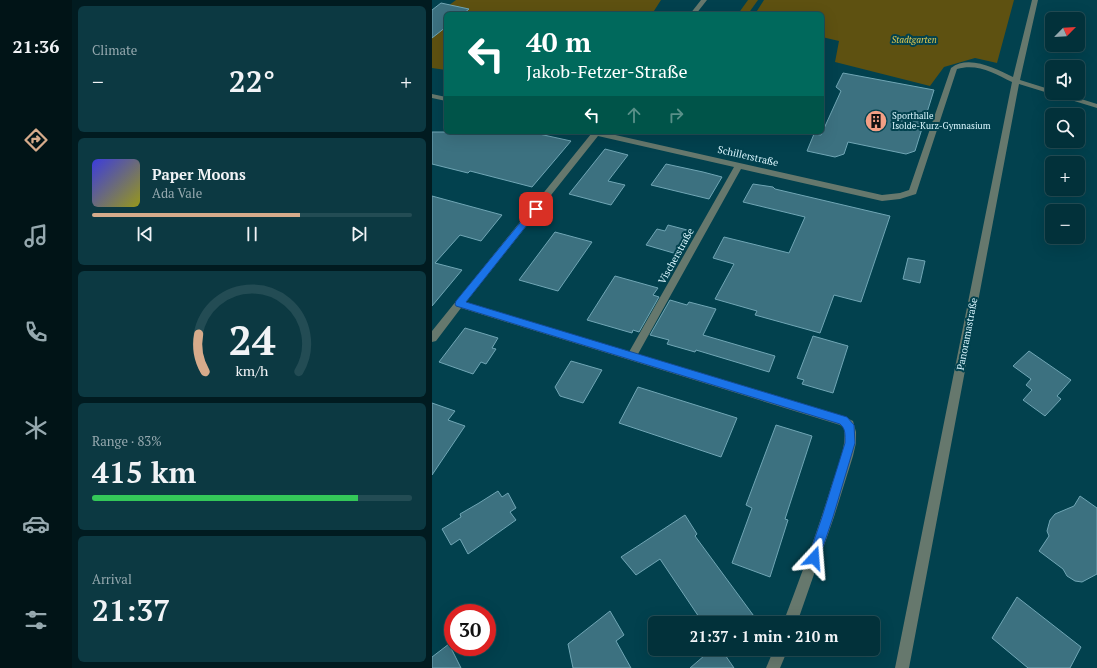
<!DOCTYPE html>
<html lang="en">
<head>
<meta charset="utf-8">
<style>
	:root { --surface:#02313a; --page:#0c3942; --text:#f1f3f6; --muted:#96a9af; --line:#234c54; --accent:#d6ab8b }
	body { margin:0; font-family:"PT Serif",serif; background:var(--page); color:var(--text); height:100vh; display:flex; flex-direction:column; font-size:15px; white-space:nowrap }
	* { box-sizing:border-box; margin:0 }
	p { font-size:13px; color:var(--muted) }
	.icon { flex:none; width:22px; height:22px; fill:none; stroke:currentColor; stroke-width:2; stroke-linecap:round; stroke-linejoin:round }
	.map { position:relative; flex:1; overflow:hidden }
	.drawer { display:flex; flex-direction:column; gap:6px; padding:6px; background:#011b20; width:360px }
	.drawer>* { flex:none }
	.hud { position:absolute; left:12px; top:12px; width:380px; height:122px; border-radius:6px; box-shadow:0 4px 16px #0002,0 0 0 1px var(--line); background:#00695c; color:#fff; overflow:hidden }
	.needle { width:26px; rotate:66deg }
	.controls { position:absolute; left:613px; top:12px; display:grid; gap:8px }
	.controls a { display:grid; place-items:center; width:40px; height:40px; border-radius:6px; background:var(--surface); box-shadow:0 4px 16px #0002,0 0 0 1px var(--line); font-size:20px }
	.speed { position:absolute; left:12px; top:604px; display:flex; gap:8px; font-size:20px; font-weight:700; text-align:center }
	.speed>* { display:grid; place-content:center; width:52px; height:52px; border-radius:50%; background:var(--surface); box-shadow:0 4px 16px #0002,0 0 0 1px var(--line); line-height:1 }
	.speed .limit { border:6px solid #d22; background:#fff; color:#111 }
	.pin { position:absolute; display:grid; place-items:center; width:34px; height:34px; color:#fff; margin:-17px; border-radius:8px; box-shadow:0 2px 6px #0006 }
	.me { position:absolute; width:44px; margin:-22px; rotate:19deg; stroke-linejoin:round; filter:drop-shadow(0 0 3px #0008) }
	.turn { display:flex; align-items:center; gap:14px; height:84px; padding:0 16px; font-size:18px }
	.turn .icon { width:52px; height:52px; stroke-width:2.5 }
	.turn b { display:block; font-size:28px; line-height:34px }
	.lanes { display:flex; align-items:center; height:38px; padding:0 16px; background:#0003; justify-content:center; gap:20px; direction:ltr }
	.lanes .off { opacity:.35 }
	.big { font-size:30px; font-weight:800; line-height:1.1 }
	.drawer .tile { flex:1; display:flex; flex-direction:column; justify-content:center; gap:6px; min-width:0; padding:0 14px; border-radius:6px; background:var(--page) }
	.drawer .dial { align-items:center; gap:0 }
	.dial svg { height:104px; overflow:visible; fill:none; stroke:var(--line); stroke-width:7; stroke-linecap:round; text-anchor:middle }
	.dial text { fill:var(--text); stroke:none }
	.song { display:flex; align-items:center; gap:12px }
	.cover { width:48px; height:48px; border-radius:6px; background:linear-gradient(135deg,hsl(240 70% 55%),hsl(60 70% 35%)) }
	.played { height:4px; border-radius:2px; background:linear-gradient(90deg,var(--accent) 65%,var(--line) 65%) }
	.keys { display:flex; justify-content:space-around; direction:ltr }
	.heat { display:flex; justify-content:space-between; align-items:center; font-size:22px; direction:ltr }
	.charge { height:6px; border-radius:3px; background:linear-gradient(90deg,#34c759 83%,var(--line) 0) }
	.trip { position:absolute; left:216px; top:616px; width:232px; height:40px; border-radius:6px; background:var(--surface); box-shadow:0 4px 16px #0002,0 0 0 1px var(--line); font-weight:800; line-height:40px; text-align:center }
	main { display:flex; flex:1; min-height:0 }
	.dock { display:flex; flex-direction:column; width:72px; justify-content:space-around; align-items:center; background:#011417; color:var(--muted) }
	.dock .icon { width:28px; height:28px }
	.dock .selected { color:var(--accent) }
	.dock b { font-size:18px; color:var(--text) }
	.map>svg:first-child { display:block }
</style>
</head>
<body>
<main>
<nav class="dock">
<b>21:36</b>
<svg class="icon selected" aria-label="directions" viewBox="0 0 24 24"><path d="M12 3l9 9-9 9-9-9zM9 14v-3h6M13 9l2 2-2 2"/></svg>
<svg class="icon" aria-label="music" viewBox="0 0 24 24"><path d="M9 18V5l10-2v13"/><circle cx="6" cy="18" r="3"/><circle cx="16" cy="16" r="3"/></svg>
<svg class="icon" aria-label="phone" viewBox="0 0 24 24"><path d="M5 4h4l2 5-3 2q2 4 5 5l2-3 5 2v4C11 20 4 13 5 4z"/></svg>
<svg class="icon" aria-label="climate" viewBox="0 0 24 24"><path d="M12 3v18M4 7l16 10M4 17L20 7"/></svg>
<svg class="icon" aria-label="car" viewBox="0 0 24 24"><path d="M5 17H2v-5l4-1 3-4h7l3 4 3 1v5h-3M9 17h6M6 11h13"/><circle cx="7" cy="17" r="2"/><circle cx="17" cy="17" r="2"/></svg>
<svg class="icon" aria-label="filters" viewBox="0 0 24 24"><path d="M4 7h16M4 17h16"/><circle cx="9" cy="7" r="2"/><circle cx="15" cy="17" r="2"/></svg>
</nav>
<section class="drawer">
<div class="tile"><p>Climate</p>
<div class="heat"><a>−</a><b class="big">22°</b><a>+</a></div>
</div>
<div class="tile">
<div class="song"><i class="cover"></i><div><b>Paper Moons</b><p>Ada Vale</p></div></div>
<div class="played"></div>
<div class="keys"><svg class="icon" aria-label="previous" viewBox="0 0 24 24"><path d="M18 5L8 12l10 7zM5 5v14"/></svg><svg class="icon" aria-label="pause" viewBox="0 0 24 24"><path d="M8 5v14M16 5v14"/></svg><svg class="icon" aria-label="next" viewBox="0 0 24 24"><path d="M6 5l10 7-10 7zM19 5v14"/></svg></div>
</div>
<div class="tile dial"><svg viewBox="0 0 100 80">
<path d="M14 69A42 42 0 1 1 86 69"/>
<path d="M14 69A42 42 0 0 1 9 40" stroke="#d6ab8b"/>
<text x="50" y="56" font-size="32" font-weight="700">24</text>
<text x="50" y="72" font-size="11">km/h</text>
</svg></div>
<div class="tile"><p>Range · 83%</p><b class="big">415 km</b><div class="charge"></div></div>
<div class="tile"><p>Arrival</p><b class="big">21:37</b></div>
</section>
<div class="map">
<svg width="665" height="668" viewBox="0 0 665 668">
	<rect width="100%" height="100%" fill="#02414e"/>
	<!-- green -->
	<g fill="#5e5111">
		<path d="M24 0H229L220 14H14V70L0 68V18Z"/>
		<path d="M316 0H326L316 14H306Z"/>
		<path d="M332 0H582L565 63 543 58 512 67 498 86 403 62 407 41 390 37V14H323Z"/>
	</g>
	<!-- building -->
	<g fill="#3c7180" stroke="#70a6b5">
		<path d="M9 3 37 9 31 14H14V27L0 38V10Z"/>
		<path d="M411 73 502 90 483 151 474 154 416 142 412 154 403 157 375 151 382 134 389 135 409 91 404 87Z"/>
		<path d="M0 132H98L139 141 100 187 38 171 36 173 0 164Z"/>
		<path d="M173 149 196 155 176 181 193 185 179 205 137 194Z"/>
		<path d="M234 164 271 172 290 177 277 199 219 185Z"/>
		<path d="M321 184 341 187 343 189 458 216 429 302 402 295 388 333 323 315 325 311 283 299 302 264 281 258 292 237 357 253 373 217 311 202Z"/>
		<path d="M0 196 70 215 49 241 28 235 3 263 30 270 0 306Z"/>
		<path d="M236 225 259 231 245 254 214 245 225 229 233 231Z"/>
		<path d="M123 232 160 242 126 291 87 280Z"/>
		<path d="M476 258 493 261 488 283 471 279Z"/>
		<path d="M183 276 226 288 221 295 227 297 207 332 201 330 200 333 155 320Z"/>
		<path d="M238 300 255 305 257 302 284 309 271 335 343 356 337 372 264 350 263 352 235 344 237 340 218 335Z"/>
		<path d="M33 328 66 338 60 348 64 349 54 364 49 362 41 374 7 362Z"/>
		<path d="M381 336 416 346 401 393 370 384 372 380 365 378Z"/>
		<path d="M597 351 639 380 625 396 629 399 613 416 591 400 600 390 594 385 599 379 581 366Z"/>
		<path d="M139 361 170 370 151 403 128 396 123 387Z"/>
		<path d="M206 387 305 418 289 457 187 423Z"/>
		<path d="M0 403 23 411 16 420 33 426 0 475Z"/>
		<path d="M344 425 380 436 353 519 356 520 338 577 300 563 320 508 314 505Z"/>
		<path d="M66 491 70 497 76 493 84 508 78 512 84 520 36 554 28 539 19 545 10 529 29 517 28 514 47 503Z"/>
		<path d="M648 496 665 508V574L650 582 643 581 635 576 631 569 607 551 617 536 615 531 618 520 623 514 642 506Z"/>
		<path d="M253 515 265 534 263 536 327 623H271L228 559 204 575 189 557Z"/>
		<path d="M585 597 649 647 638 668H596L560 638Z"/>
		<path d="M178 611 192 635 184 641 199 668H141L136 644Z"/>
		<path d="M17 644 29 668H0V657Z"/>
		<path d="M280 649H289L302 668H258Z"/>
	</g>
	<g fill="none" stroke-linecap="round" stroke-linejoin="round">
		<!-- minor -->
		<g fill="#66786d" fill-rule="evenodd">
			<path d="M269 0H275L264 14H258Z"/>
			<path d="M600 0H606L588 80 620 90V93H630L665 104V108L587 84 477 668H463L580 82C562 73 545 63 525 69L484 194 468 199 450 201 309 169 206 354 411 416 421 421 424 432V443L421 456 402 517 365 623H351C368 578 385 533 399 487 405 468 415 448 412 428L408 425 29 308 4 341 0 342V331L159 134 155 132H170L450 195 468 193 477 190 519 68C537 54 564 69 581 77ZM166 136 302 167 197 352 34 302Z"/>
			<path d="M0 94 14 97V101L0 98Z"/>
			<path d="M342 649H356L348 668H334Z"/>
		</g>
	</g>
	<!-- route -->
	<path fill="#1a73e8" stroke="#114b97" d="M104 206 108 209 106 211 34 302 415 417 422 425 423 443 401 517 386 562 382 564 377 562 376 558 390 517 413 443C413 435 414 429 408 424L24 306 23 304 24 301 101 207Z"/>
	<!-- icons -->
	<defs>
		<g id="building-disc" transform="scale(1.15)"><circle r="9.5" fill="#f39f85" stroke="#02414e"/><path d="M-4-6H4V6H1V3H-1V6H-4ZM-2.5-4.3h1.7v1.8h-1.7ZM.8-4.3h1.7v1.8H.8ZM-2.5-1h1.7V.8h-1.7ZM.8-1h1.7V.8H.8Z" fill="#111"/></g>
	</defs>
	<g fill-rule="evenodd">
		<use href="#building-disc" x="444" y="121"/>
	</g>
	<g text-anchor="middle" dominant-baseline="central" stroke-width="4" stroke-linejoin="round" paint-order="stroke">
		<!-- far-park labels -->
		<g font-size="9" font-style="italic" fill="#e7cd53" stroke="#02414e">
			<text x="482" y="40">Stadtgarten</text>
		</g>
		<!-- far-poi labels -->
		<g font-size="9" fill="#dbf7ff" stroke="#02414e" text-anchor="start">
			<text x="460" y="116">Sporthalle<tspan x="460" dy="10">Isolde-Kurz-Gymnasium</tspan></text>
		</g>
		<!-- street labels -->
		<g font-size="10" fill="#dbf7ff" stroke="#02414e">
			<text transform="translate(316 156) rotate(13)">Schillerstraße</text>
			<text transform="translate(244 256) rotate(-61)">Vischerstraße</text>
			<text transform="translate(535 334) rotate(-79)">Panoramastraße</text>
		</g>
	</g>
</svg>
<div class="controls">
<a><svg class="needle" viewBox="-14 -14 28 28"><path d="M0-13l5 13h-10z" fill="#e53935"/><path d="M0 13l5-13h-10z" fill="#96a9af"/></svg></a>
<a><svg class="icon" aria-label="sound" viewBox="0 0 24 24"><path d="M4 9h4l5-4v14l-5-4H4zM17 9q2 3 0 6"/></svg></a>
<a><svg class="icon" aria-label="search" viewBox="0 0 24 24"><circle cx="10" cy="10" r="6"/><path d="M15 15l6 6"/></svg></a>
<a>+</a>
<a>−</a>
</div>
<div class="speed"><div class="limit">30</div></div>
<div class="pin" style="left:104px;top:209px;background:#d93025"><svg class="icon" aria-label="arrive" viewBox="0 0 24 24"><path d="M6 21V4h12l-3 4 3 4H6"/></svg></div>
<svg class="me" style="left:382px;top:558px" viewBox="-20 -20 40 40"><path d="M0-17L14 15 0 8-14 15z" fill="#1a73e8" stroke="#fff" stroke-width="4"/></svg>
<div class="trip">21:37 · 1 min · 210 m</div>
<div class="hud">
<div class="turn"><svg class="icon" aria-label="left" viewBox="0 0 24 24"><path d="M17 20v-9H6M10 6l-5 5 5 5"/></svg><div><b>40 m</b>Jakob-Fetzer-Straße</div></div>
<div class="lanes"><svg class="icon" aria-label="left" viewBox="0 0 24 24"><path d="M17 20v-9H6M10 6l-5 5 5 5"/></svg><svg class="icon off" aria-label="ahead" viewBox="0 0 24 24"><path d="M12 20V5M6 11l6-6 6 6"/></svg><svg class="icon off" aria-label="right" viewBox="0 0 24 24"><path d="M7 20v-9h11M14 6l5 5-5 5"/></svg></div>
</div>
</div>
</main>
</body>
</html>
